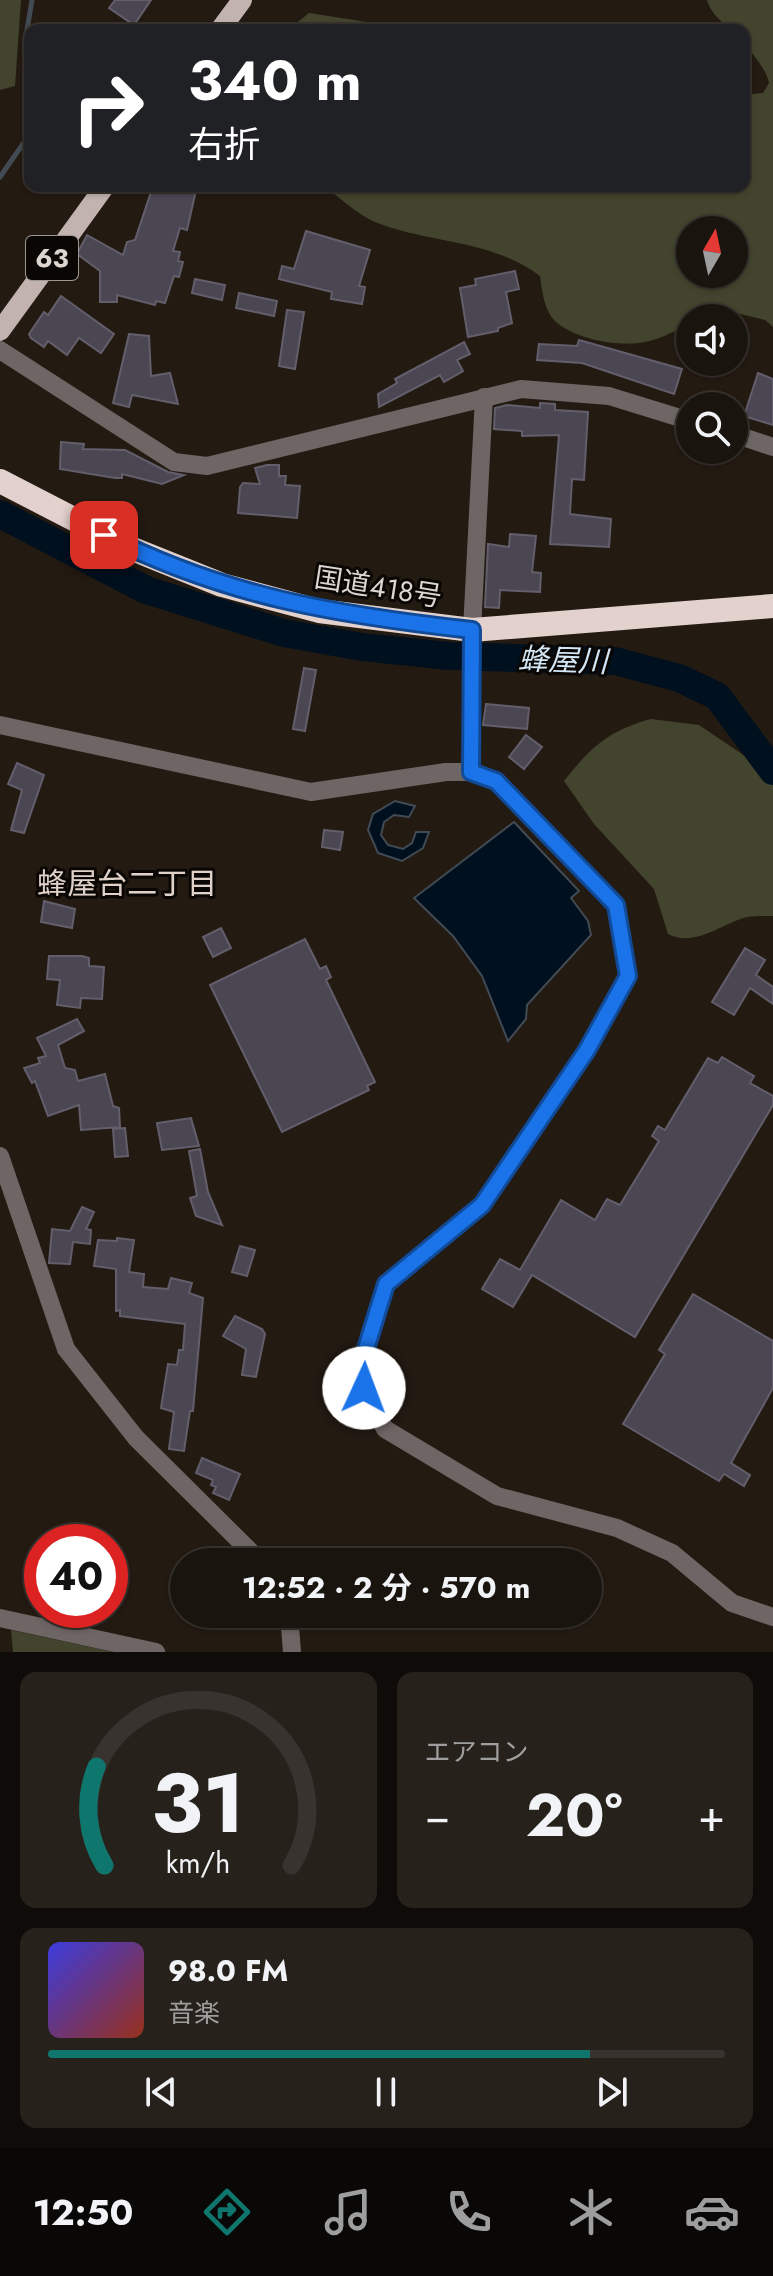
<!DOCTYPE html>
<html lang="ja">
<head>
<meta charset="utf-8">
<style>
	:root { --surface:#1a140e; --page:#27211c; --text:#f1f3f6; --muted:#9f9e9e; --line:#38332e; --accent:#0f766e }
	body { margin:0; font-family:Jost,"Noto Sans JP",sans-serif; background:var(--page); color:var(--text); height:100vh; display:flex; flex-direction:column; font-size:30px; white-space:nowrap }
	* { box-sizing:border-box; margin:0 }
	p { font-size:26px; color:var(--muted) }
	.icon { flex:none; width:44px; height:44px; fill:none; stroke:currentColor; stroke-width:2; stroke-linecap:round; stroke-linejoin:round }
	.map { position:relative; height:1652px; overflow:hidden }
	.drawer { display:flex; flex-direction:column; gap:20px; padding:20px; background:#0e0b08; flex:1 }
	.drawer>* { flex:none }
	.banner { position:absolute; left:24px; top:24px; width:726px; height:168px; border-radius:16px; box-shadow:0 2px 6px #0004,0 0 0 2px var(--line); background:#202124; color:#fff; overflow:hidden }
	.needle { width:52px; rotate:9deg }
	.buttons { position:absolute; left:676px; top:216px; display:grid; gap:16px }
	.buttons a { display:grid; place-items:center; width:72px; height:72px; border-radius:50%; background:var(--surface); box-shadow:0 2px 6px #0004,0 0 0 2px var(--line); font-size:40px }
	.speed { position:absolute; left:24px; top:1524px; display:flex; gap:16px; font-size:40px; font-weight:700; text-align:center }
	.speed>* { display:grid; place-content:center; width:104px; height:104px; border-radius:50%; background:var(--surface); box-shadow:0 2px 6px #0004,0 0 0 2px var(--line); line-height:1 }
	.speed .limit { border:12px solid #d22; background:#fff; color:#111 }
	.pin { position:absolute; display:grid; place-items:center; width:68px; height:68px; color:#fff; margin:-34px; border-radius:16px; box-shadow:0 4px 12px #0006 }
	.me { position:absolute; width:88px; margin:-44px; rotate:2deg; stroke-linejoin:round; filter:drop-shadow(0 0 6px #0008) }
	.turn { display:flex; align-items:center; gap:28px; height:168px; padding:0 32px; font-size:36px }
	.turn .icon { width:104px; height:104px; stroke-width:2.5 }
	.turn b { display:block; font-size:56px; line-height:68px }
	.big { font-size:60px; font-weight:700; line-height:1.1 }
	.drawer .tile { flex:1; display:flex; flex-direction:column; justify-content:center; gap:12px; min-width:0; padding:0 28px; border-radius:16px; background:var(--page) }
	.drawer .dial { align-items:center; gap:0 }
	.dial svg { height:208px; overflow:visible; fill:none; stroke:var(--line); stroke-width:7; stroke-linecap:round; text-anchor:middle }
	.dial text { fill:var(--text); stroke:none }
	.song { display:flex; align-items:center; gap:24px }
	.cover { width:96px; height:96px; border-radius:12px; background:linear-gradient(135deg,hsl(240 70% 55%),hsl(10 70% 35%)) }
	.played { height:8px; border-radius:4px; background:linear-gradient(90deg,var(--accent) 80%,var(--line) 80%) }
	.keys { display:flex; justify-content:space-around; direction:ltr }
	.heat { display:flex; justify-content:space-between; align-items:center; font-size:44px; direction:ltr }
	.drawer .tiles { flex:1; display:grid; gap:20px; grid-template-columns:1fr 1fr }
	.tile:last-child { grid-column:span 2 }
	.trip { position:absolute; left:170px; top:1548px; width:432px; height:80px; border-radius:40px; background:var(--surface); box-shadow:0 2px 6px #0004,0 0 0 2px var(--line); font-weight:700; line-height:80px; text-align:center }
	.tab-bar { display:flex; height:128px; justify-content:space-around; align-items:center; background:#0a0806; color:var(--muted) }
	.tab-bar .icon { width:56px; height:56px }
	.tab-bar .on { color:var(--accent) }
	.tab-bar b { font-size:36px; color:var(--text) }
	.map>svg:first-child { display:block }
</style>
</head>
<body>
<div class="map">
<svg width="773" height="1652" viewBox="0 0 773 1652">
	<rect width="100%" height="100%" fill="#231a12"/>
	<!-- green -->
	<g fill="#43442d" fill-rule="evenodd">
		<path d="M0 0H21L15 86 0 90Z"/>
		<path d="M707 0H773V327L765 320 716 308C694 319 671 337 645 342 619 347 577 340 556 322 544 311 542 290 540 276 491 239 430 244 375 222 357 214 340 198 324 186H744V95L763 93 769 83C765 62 744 52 744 30 727 30 712 16 707 0ZM690 230H734V274H690Z"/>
		<path d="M309 13 418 30H288Z"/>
		<path d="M651 719 699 725 773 775V916C765 916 755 916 747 917 720 924 695 948 668 934L654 889 594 824 564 781C592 746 608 731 651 719Z"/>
		<path d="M11 1630 113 1652H13Z"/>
	</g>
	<!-- water -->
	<g fill="#00101f" stroke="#424b54" stroke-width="2">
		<path d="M395 801 415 806 409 817 394 815 384 822 381 835 388 845 403 849 412 843 416 832H429L423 848 402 861 378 853 368 830 373 814Z"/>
		<path d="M514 822 579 891 571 898 588 921 591 935 527 1005 526 1019 508 1041 482 976 453 936 414 898Z"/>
	</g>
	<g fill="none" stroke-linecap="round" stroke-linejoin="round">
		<!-- stream -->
		<g stroke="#424b54" stroke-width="5">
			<path d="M30 80 25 42 32 0"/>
			<path d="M0 177 27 138 30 121"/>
		</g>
		<!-- river -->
		<path stroke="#00101f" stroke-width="28" d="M0 514 146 590 284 633 362 647 449 656 615 661 679 678 717 696 773 771"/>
	</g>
	<!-- building -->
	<g fill="#4a4652" stroke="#635e6b" stroke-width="2">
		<path d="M115 0H151L134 25 109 8Z"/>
		<path d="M153 186H197L187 230 180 228 173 251 180 252 178 261 183 262 179 277 174 276 165 303 156 301 155 305 117 295V302H100V271L77 254 87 235 123 255 127 242 135 240Z"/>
		<path d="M306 231 370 250 359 286 365 287 362 304 331 299 332 292 279 279 282 266 294 269Z"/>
		<path d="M515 271 519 289 506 292 512 323 498 328V331L468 337 460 288 476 285 475 279Z"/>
		<path d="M195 279 225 285 222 300 192 293Z"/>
		<path d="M239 293 277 301 274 316 236 308Z"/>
		<path d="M61 296 114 334 101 353 79 338 67 355 48 341 44 347 31 338 29 334 44 312 48 315Z"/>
		<path d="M287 310 304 312 295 369 279 366Z"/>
		<path d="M129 334 149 336 151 376 170 373 178 404 132 395 129 407 113 403Z"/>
		<path d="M579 340 682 369 674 394 582 363 537 360 539 344 577 346Z"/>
		<path d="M464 342 470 354 457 360 463 371 444 382 440 375 379 407 378 394 397 383 395 379Z"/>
		<path d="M758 373 773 379V425L744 416Z"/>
		<path d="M540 403 555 404V410L588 412 584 480 572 479 570 514 611 519 609 547 550 544 559 435 522 436V431L494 429 495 408 507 405 540 408Z"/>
		<path d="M61 442 84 444 83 449 125 450 168 472 184 475 162 484 122 474V478H115L60 469Z"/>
		<path d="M267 465H279V476H286L285 485 300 486 297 518 238 513 240 487 243 483 260 484 255 468Z"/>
		<path d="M510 534 536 536 532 572 541 573 540 592 500 590 499 608 485 607 488 544 509 547Z"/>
		<path d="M304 668 316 670 305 731 293 729Z"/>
		<path d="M486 704 529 708 527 729 483 725Z"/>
		<path d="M526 735 542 747 524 769 509 757Z"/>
		<path d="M17 763 44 775 24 833 11 830 22 790 8 784Z"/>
		<path d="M324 830 343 832 340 850 322 847Z"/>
		<path d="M44 901 75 909 72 928 41 922Z"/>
		<path d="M221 928 231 948 213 957 203 937Z"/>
		<path d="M305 939 320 969 326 966 331 977 326 980 375 1082 367 1086 369 1090 282 1132 210 985Z"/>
		<path d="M745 948 765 960 756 975 773 987V1004L750 988 734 1015 712 1002Z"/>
		<path d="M49 956H82L89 958V966L104 967 102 999 81 998 80 1008 57 1005 60 980 47 979Z"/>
		<path d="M77 1019 84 1031 58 1045 65 1068 75 1070 78 1081 105 1074 113 1106 119 1108 120 1127 81 1130 79 1105 48 1116 35 1081 32 1083 24 1068 40 1063 38 1058 46 1056 37 1038Z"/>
		<path d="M722 1057 754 1076 750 1083 773 1096V1105L635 1337 532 1275 513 1307 482 1289 500 1259 520 1270 561 1200 595 1220 607 1199 620 1205 659 1141 652 1136 658 1126 665 1130 708 1058 718 1063Z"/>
		<path d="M191 1118 199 1146 162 1150 157 1123Z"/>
		<path d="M125 1128 128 1156 115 1157 113 1129Z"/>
		<path d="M200 1149 208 1192 222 1225 196 1216 190 1198 197 1196 189 1151Z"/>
		<path d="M82 1207 94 1212 86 1229 91 1230 90 1244 73 1242 70 1264 49 1263 52 1229 70 1231Z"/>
		<path d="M117 1238 134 1240 129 1272 144 1274 143 1287 168 1289 171 1278 192 1283 189 1293 203 1298 193 1411H190L184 1451 169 1449 174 1412 161 1408 168 1364 177 1365 179 1350H183L185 1324 120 1316V1310L116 1311V1269L94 1266 98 1240 117 1241Z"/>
		<path d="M240 1246 255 1250 247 1276 232 1272Z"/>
		<path d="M693 1294 773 1341V1388L731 1463 750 1475 744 1486 724 1474 719 1481 623 1424 665 1354 659 1350Z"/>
		<path d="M235 1316 262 1329 265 1334 256 1377 242 1375 246 1349 223 1336Z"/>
		<path d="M202 1458 240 1474 229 1500 213 1493 216 1487 211 1485 213 1480 196 1473Z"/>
	</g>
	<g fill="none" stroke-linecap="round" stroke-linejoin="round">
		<!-- minor -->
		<g stroke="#6e6665" stroke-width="18">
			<path d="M0 350 174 462 207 466 521 389 609 396 690 421"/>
			<path d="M734 434 773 447"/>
			<path d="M0 725 311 792 446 772H471L496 781 616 905 628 976 587 1050 482 1205 386 1284 365 1352 364 1388 385 1429 497 1496 617 1528 672 1553 732 1603 773 1617"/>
			<path d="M471 772 472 630 484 397"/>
			<path d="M0 1156 66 1349 136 1438 261 1562"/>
			<path d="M289 1614 292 1652"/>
			<path d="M0 1618 156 1652"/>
		</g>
		<!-- major -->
		<g stroke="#c2b3b0" stroke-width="20">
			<path d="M220 30 242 0"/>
			<path d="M0 331 105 186"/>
		</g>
		<!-- highway -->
		<path stroke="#e3d1cd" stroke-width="24" d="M0 481 130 548 222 585 319 611 472 630 773 606"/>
	</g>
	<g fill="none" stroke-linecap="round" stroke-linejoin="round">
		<!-- route casing -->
		<g stroke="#114b97" stroke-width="20">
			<path id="route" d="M104 535C227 597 337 615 472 630L471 772 496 781 616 905 628 976 587 1050 482 1205 386 1284 365 1352 364 1388"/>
		</g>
		<!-- route -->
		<use href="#route" stroke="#1a73e8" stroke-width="14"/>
	</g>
	<g text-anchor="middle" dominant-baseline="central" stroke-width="6" stroke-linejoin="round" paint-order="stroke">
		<!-- shield labels -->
		<rect fill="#090604" stroke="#9d9793" stroke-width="2" x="26" y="236" width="52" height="44" rx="6"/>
		<g font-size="26" font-weight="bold" fill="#dcd5d0">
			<text x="52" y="258">63</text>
		</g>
		<!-- street labels -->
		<g font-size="28" fill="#dcd5d0" stroke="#090604">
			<text transform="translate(378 587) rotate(9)">国道418号</text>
		</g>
		<!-- water labels -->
		<g font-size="30" font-style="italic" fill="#d4e7f6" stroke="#090604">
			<text transform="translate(563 660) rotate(2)">蜂屋川</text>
		</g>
		<!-- neighbourhood labels -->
		<g font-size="30" fill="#e0d2c8" stroke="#090604">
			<text x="127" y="883">蜂屋台二丁目</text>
		</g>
	</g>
</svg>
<div class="buttons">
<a><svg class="needle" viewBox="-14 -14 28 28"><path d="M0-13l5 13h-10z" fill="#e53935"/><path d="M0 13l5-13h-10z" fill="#9f9e9e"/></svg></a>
<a><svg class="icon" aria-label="sound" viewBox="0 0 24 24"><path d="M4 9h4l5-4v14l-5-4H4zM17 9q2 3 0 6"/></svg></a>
<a><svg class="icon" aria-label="search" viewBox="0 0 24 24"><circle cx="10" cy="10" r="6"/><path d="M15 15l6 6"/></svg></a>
</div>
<div class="speed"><div class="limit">40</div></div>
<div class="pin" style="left:104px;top:535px;background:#d93025"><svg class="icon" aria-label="arrive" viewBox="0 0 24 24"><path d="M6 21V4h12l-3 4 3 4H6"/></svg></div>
<svg class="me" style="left:364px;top:1388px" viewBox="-20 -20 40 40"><circle r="19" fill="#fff"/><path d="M0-13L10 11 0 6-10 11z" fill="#1a73e8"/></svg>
<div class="trip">12:52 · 2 分 · 570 m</div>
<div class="banner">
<div class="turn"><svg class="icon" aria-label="right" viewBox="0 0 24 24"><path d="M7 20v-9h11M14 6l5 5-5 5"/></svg><div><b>340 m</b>右折</div></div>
</div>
</div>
<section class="drawer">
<div class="tiles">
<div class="tile dial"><svg viewBox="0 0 100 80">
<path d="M14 69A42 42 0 1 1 86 69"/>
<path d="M14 69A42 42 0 0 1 11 31" stroke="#0f766e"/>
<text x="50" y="56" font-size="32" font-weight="700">31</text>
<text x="50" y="72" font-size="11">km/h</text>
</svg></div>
<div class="tile"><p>エアコン</p>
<div class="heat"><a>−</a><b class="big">20°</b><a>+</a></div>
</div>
<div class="tile">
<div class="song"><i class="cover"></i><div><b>98.0 FM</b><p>音楽</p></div></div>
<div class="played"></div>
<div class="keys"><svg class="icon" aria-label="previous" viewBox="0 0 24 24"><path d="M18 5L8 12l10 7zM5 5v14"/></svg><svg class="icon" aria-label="pause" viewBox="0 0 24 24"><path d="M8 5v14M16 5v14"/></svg><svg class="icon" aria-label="next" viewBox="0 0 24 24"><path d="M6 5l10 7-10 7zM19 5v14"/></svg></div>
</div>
</div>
</section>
<nav class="tab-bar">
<b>12:50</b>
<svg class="icon on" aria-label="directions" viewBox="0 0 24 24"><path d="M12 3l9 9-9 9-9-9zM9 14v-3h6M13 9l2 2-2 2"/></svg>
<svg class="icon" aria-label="music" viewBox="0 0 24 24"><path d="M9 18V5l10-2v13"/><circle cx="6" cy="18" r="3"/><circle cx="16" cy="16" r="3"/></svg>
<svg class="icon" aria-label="phone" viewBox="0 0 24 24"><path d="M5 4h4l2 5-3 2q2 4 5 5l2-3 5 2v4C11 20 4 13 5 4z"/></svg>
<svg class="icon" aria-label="climate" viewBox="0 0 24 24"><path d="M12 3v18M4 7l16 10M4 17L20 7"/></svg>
<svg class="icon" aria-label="car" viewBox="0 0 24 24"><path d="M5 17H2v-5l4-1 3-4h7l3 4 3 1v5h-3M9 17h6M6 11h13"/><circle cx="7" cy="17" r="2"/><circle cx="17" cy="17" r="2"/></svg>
</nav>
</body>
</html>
